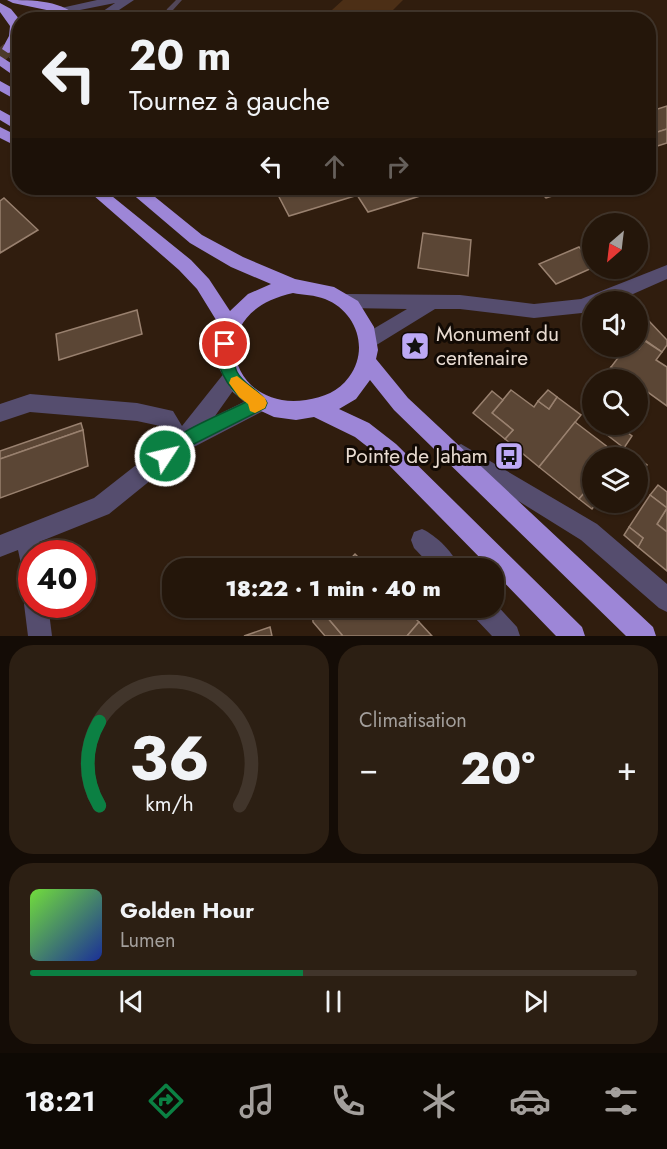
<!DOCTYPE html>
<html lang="fr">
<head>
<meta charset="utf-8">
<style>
	:root { --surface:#24160a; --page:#2c1f13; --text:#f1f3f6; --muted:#a39f9c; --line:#41352b; --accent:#0b8043 }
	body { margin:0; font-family:Jost,sans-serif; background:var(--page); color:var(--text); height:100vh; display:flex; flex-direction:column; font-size:22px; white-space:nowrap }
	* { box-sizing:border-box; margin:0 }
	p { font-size:20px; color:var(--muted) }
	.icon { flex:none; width:33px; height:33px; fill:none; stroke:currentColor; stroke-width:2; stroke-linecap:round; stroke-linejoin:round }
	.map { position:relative; height:636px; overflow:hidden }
	.details { display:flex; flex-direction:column; gap:9px; padding:9px; background:#140c06; flex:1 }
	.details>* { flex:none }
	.guide { position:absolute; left:12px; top:12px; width:644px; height:183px; border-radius:24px; box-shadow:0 2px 4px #0004,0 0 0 2px var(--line); background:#24160a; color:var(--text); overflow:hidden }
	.needle { width:39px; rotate:208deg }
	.fabs { position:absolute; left:582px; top:213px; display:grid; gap:12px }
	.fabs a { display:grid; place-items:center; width:66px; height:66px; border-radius:50%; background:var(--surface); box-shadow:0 2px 4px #0004,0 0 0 2px var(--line); font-size:30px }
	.speed { position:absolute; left:18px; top:540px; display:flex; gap:12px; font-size:30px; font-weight:700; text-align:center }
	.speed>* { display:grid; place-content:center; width:78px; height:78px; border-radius:50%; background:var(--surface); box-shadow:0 2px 4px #0004,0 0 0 2px var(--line); line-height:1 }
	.speed .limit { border:9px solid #d22; background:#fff; color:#111 }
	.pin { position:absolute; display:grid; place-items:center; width:51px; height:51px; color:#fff; margin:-26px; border:3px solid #fff; border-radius:50%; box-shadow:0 2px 6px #0007 }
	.me { position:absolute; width:66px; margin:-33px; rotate:55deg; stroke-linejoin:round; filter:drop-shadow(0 0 4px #0008) }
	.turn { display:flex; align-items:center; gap:21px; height:126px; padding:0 18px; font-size:27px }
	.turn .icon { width:78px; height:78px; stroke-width:2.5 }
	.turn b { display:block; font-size:42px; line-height:51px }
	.lanes { display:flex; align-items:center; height:57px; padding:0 18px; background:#0003; justify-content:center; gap:30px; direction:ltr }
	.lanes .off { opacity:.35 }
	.big { font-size:45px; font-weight:800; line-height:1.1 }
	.details .card { flex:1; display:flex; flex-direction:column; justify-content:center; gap:9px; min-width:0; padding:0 21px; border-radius:24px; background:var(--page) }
	.details .dial { align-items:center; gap:0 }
	.dial svg { height:156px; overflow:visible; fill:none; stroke:var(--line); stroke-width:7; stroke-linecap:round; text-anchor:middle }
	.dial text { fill:var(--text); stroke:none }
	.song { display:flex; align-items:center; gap:18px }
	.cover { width:72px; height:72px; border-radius:9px; background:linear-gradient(135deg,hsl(100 70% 55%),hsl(230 70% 35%)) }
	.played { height:6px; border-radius:3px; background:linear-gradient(90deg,var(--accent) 45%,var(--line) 45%) }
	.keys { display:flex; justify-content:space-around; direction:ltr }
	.heat { display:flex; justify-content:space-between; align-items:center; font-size:33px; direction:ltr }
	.details .tiles { flex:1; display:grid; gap:9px; grid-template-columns:1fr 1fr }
	.card:last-child { grid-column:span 2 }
	.trip { position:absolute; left:162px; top:558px; width:342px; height:60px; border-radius:24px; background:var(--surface); box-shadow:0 2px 4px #0004,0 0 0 2px var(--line); font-weight:800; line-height:60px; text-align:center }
	.tab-bar { display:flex; height:96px; justify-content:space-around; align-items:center; background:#0e0904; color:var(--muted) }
	.tab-bar .icon { width:42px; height:42px }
	.tab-bar .current { color:var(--accent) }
	.tab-bar b { font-size:27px; color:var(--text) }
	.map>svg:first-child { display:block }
</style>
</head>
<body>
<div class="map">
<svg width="667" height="636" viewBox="0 0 667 636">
	<rect width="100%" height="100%" fill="#301d0e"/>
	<!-- green -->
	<path fill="#4c2f16" d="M343 0H403L384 19H322Z"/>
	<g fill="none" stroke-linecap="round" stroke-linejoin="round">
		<!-- stream -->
		<path fill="#524758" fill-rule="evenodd" d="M176 0H182L173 10 169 20H163L167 9Z"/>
	</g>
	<!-- building -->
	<g fill="#5b4635" stroke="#99816f" stroke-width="1.5">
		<path d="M667 106V129L648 135V112Z"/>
		<path d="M667 129V143L648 149V135Z"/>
		<path d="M295 188H381L289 216 277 193Z"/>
		<path d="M381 188H446L368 212 357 195Z"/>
		<path d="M536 188H579L546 198Z"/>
		<path d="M4 198 38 230 0 253V201Z"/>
		<path d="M423 233 471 240 468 276 418 268Z"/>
		<path d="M579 247 592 261V268L556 284 539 264Z"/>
		<path d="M137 310 142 334 59 360 56 334Z"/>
		<path d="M648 320 667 340V345L662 352 638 335Z"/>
		<path d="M645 341 662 352 656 360 667 367V406L638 385V380H630L611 367 627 346 639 349Z"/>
		<path d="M611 367 630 380H601Z"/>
		<path d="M511 390 534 407 538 401 549 409 557 397 581 415 539 467 505 439 513 430 492 413Z"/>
		<path d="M548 390 557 397 549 409 538 401Z"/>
		<path d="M492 391 503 400 492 413 513 430 505 439 473 413Z"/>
		<path d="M575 422 622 458H592V498L585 492 579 499 539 467Z"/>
		<path d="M81 423 83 430 0 459V451Z"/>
		<path d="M593 424H616L632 436 624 448Z"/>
		<path d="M83 430 88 466 0 498V459Z"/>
		<path d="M631 453 647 465 638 478V458H628Z"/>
		<path d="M658 485 667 492V532L657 524 667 508 650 495Z"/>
		<path d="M585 492 592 498V502H597L592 509 579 499Z"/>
		<path d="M650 495 667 508 657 524 667 532V571L638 547 643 538 629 527Z"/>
		<path d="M629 527 643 538 638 547 624 535Z"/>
		<path d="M355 554 369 568H342Z"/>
		<path d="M312 608H336L327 617 343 636H325L313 622Z"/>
		<path d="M336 608H405L419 622 407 636H343L327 617Z"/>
		<path d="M419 622 432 636H407Z"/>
		<path d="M270 627 272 636H244Z"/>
	</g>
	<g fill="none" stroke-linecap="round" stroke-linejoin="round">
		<!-- highway-tunnel -->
		<path stroke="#4c3a2b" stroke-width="13" stroke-dasharray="13 7" stroke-linecap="butt" d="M0 56 8 49"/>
		<!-- minor -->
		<g fill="#554d6e" fill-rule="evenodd">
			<path d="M97 0H134L104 20H90L115 3 65 13 59 10 61 8Z"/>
			<path d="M20 50V60H11L9 57Z"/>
			<path d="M667 265V279L615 302H592V309L582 313 534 318 460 309H435L370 349 363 347 361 341 363 335 407 309 347 308 341 306 338 301 341 296 347 294 460 295 534 304 581 299Z"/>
			<path d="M232 369 239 372 242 378 215 416 260 394 267 397 270 403 267 409 188 450 109 514 39 542 41 554H32V581L24 578 18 550 0 557V535L94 498 168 440 160 426 137 421 30 412 0 422V404L30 394 137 403 173 411 182 426 225 372Z"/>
			<path d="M461 444 597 524 667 584V612L659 608 581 540 454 461 451 454 454 447Z"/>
			<path d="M422 529C436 535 455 554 459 568H433L414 548 411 540 414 532Z"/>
			<path d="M32 594V604H48L52 636H28L24 604 27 595Z"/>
			<path d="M494 602 517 627 520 636H492L474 617 471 608H494Z"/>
		</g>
		<!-- highway -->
		<g fill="#9d86d7" fill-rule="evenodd">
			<path d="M7 0C33 0 64 0 81 20H69L61 13 13 3Z"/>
			<path d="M0 3 11 9 20 20V39L12 52 8 53 2 49 9 36 10 26 0 12Z"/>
			<path d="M0 56 20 69V80L0 66Z"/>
			<path d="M0 81 20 92V102L0 91Z"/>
			<path d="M0 110 20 121V132L0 120Z"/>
			<path d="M0 127 20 137V148L0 138Z"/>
			<path d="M85 188H102L191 260 209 279 230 311 248 294 271 284 231 267 190 243 130 192 128 188H144L202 235 243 257 295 279 334 287 358 301 374 327 378 350 376 359 408 398 653 627 656 636H626L394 410 370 380 356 399 339 409 369 423 396 444 582 627 585 636H556L494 572V568H490L382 458 355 437 314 417 296 420 274 417 248 405 233 392 220 370 216 352 221 328 197 289 179 270ZM293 293C303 295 315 295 325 299 356 311 370 349 349 377 338 392 324 397 306 400 230 412 200 313 293 293Z"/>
		</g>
	</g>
	<!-- route -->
	<path fill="#0b8043" stroke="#07532c" stroke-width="1.5" d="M225 338 230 340C235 350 232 362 237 372 244 386 262 391 267 403L265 408 186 448 165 463 159 461 157 456C166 435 225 413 246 402 229 390 210 361 220 340Z"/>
	<!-- slow -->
	<path fill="#f59e0b" d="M237 376 265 398 267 403 265 408 255 413 250 411 248 404 239 397 229 383 231 378Z"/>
	<!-- icons -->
	<defs>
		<g id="sight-square" transform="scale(1.5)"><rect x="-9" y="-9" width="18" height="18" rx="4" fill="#bda9f5" stroke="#120a04"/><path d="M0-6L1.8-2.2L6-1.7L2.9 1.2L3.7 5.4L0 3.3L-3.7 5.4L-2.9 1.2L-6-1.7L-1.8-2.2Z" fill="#111"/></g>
		<g id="bus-square" transform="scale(1.5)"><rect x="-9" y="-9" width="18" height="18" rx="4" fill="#bda9f5" stroke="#120a04"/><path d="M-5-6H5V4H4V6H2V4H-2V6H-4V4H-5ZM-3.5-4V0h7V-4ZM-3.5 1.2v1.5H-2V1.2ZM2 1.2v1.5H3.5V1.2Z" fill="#111"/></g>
	</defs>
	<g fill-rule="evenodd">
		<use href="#sight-square" x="415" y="346"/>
		<use href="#bus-square" x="509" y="456"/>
	</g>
	<g text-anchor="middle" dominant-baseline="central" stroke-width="6" stroke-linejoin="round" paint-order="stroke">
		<!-- poi labels -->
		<g font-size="21" fill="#e8dbd1" stroke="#120a04" text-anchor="start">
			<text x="436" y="334">Monument du<tspan x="436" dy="24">centenaire</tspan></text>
			<text x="488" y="456" text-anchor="end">Pointe de Jaham</text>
		</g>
	</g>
</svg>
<div class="fabs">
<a><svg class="needle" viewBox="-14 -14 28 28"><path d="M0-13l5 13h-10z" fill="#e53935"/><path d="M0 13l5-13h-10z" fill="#a39f9c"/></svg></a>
<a><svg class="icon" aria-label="sound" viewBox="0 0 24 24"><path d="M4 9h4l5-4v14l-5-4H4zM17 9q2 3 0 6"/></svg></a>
<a><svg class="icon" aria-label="search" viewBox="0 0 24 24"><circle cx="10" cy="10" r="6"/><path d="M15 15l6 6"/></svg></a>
<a><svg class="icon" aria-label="layers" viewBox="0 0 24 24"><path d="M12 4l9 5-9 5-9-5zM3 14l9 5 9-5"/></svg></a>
</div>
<div class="speed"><div class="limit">40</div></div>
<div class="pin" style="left:225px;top:344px;background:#d93025"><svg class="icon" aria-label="arrive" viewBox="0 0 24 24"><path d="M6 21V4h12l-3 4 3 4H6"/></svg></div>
<svg class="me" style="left:165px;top:456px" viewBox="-20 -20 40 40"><circle r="17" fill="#0b8043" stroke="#fff" stroke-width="3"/><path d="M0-11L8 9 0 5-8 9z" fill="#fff"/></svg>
<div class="trip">18:22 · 1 min · 40 m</div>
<div class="guide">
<div class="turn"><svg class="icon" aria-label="left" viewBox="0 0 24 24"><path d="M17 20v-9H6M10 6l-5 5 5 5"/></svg><div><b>20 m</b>Tournez à gauche</div></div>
<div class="lanes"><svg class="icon" aria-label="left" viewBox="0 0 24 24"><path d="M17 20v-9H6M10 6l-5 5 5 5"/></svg><svg class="icon off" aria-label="ahead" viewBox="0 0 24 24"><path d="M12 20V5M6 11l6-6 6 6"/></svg><svg class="icon off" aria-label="right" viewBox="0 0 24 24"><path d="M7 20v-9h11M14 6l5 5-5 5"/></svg></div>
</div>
</div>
<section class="details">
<div class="tiles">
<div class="card dial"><svg viewBox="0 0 100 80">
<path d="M14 69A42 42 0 1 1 86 69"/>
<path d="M14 69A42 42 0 0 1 14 26" stroke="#0b8043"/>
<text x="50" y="56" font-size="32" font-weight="700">36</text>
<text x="50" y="72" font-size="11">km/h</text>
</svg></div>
<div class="card"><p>Climatisation</p>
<div class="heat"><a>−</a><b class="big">20°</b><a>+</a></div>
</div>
<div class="card">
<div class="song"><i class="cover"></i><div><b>Golden Hour</b><p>Lumen</p></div></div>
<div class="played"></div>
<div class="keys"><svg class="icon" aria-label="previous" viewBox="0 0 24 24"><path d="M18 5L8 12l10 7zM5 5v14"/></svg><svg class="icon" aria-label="pause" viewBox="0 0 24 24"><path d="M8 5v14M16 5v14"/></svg><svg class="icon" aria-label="next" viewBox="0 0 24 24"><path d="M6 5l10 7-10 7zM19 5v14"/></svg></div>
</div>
</div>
</section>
<nav class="tab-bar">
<b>18:21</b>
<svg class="icon current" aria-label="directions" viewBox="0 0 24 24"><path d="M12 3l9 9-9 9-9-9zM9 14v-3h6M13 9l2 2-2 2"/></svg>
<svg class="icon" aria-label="music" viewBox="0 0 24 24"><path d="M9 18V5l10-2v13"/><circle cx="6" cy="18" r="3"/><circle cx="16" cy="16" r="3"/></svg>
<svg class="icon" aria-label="phone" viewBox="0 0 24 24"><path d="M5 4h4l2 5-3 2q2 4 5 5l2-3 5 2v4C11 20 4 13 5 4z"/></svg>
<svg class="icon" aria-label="climate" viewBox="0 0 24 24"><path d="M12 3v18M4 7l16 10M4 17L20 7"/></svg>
<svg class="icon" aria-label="car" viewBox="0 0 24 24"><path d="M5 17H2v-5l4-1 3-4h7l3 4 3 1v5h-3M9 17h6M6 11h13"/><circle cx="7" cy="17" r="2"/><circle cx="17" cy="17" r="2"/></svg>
<svg class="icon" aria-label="filters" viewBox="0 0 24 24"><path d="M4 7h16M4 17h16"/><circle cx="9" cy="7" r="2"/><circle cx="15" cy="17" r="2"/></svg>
</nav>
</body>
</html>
